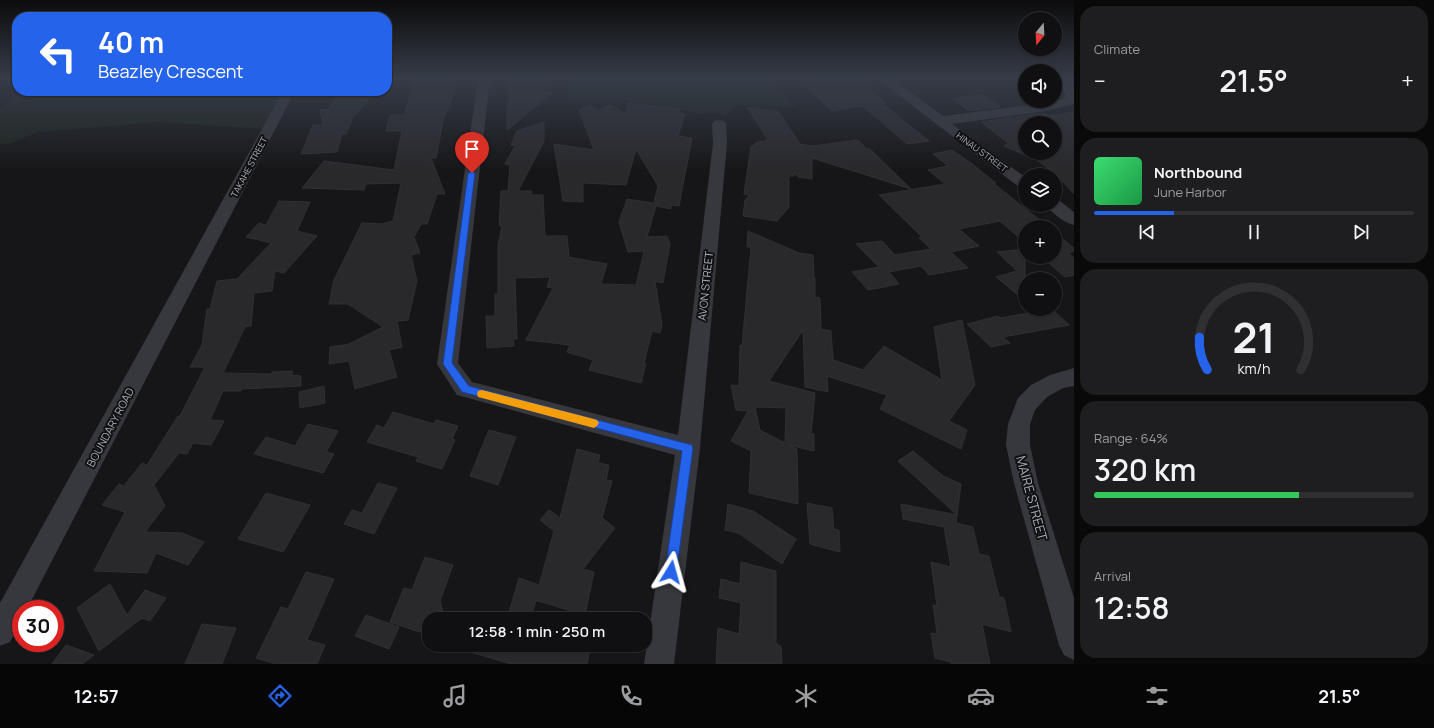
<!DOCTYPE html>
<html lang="en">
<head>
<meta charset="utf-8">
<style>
	:root { --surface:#101012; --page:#1e1e20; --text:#f1f3f6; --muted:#9c9d9f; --line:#303032; --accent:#2563eb }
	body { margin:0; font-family:Manrope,sans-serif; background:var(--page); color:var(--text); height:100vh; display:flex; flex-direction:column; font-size:15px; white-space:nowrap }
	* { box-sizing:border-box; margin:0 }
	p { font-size:13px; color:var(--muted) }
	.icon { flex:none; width:22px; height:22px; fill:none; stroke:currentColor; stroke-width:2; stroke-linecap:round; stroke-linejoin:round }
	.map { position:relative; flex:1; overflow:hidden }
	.details { display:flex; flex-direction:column; gap:6px; padding:6px; background:#09090a; width:360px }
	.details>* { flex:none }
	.guide { position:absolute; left:12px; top:12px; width:380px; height:84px; border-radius:16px; box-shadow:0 1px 3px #0004,0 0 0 1px var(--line); background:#2563eb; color:#fff; overflow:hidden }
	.needle { width:26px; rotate:198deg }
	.controls { position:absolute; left:1018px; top:12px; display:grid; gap:8px }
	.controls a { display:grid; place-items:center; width:44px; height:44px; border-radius:50%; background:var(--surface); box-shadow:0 1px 3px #0004,0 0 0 1px var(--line); font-size:20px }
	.speed { position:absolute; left:12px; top:600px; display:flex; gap:8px; font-size:20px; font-weight:700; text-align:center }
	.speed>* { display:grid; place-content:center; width:52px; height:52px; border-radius:50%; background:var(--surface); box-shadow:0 1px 3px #0004,0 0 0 1px var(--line); line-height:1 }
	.speed .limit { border:6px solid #d22; background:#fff; color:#111 }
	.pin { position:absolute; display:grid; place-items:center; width:34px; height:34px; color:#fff; margin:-41px -17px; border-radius:50% 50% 50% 0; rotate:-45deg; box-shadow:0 0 4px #0007 }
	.pin .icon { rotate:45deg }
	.me { position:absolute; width:44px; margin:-22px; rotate:8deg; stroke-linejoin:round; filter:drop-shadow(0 0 3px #0008) }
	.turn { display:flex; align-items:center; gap:14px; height:84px; padding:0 20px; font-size:18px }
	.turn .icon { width:52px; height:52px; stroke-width:2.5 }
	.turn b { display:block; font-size:28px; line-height:34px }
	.big { font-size:30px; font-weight:600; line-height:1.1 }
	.details .card { flex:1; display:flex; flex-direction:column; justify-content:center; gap:6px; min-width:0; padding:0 14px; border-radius:16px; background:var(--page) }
	.details .dial { align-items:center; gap:0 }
	.dial svg { height:104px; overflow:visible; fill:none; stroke:var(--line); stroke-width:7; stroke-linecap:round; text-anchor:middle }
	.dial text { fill:var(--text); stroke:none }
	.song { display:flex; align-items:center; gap:12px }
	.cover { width:48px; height:48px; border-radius:6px; background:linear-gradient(135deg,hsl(140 70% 55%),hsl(140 70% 35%)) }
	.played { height:4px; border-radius:2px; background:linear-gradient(90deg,var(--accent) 25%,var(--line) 25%) }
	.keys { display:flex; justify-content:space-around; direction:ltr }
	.heat { display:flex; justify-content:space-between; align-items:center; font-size:22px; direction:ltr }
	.charge { height:6px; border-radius:3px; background:linear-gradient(90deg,#34c759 64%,var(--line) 0) }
	.trip { position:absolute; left:422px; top:612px; width:230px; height:40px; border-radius:16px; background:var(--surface); box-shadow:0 1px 3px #0004,0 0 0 1px var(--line); font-weight:600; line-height:40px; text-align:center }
	.tab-bar { display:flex; height:64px; justify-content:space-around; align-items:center; background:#060607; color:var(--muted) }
	.tab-bar .icon { width:28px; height:28px }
	.tab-bar .selected { color:var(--accent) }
	.tab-bar b { font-size:18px; color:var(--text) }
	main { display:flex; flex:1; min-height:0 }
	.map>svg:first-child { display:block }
</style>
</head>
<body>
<main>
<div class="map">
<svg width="1074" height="664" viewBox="0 0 1074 664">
	<rect width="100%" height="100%" fill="#161618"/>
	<!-- green -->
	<g fill="#1c231d">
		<path d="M566 78H765L797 107 737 105 724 116 717 113 698 114 675 108 622 100 567 99Z"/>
		<path d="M23 91H289L267 129 158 122 38 132 9 144H0V107Z"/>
	</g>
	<!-- building -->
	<g fill="#29292c" stroke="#303034" fill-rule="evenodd">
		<path d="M511 78H556L541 90 552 93 507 130V103H509V87H511Z"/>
		<path d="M855 78 886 103 883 104 929 141 907 144 865 108 860 106 832 111 813 94 802 81Z"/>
		<path d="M415 79H456L450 106 444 116 436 158H431L445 194H437L427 224H421L414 237 420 253 411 255 417 281 408 320 397 321 402 347 389 350 397 377 355 389 349 361 329 364 330 347 349 344 383 327 348 304H329L331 294 334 280 362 223 382 224 393 221 401 183 366 184 364 190 302 188 324 161 394 170 402 131H386L390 115H404Z"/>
		<path d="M336 94H374L353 117 346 134H342L337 152 301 154 313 125H323L320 110 330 109Z"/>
		<path d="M983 95 1000 107 969 111 951 98Z"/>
		<path d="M629 103 680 109 679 113 685 114 678 136 692 138 679 206 671 205V209L656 206 647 237 667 236 670 244 663 283 655 281 662 325 660 333 652 331 644 363 646 364 641 383 589 370 593 360 567 352 570 345 526 340 553 288 547 287 550 277 515 278 517 339H513L514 346 487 348 486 316H495V294H498V245L502 226H499L501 191H508L510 165 505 164 515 146 511 145 517 131 544 122V141L518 191H532L531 195H543L545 236H567L569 257 607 264 601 284 636 285 644 251 628 252 619 222 627 199 654 203 658 186 636 149 626 185 583 183V202L563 201 554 144 594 150 579 110 591 105 598 110 611 105 626 114Z"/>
		<path d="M747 107 778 111 800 144 812 146 858 140 867 149 869 148 911 189 812 158V179L798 177 794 173V176H789V207L777 221 743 216 745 200 750 195 744 194 751 146 757 144 755 143 768 140Z"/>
		<path d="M1074 112V194L1051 169H1049L1027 153H1055V123H1025V153H1027L1025 155 1004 146 1008 143 981 122 1014 117 1017 119 1016 117 1034 114H1045L1048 116Z"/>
		<path d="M952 150 971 163 996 183H993L1041 221 1025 224V243L1000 221 959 229 979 246 951 252 968 268 929 275 921 266 889 272 899 284 868 290 852 272 879 267 856 244 882 241 895 255 931 249 919 238 922 237 879 195 945 184 928 170 948 166 933 154Z"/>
		<path d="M279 201 310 202 297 231 317 236 284 273 275 271 272 291 254 293 251 326 245 327 223 373 271 374 272 372 293 371 291 375 301 376V386L242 389 241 391H223L210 420 224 421 211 445 193 443 187 454 179 453 154 485 165 506 145 532 182 533 204 542 188 565 156 553 147 573 94 571 125 512 102 505 119 484 124 486 142 463 147 465 178 416H180L205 367H190L202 345 207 309H210L217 281 237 279 271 243 246 237 259 223 266 225Z"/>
		<path d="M748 231 799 253 813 255 814 278H815V297L820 298 821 329 831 331 833 360 863 370 884 346 942 380 934 327 962 320 975 385 949 421 967 430 961 449 880 409 887 395 827 376 828 392 805 387 803 330 769 381 815 393 811 434H814V451L789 445 797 449 798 504 749 493 751 451 731 441 748 411 736 410 731 385 739 386 740 345 742 346 751 247H747ZM755 407 786 408 785 443 760 430Z"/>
		<path d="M1055 233 1074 248V251L1068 253 1074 258V275L1065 277 1042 257H1055Z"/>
		<path d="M1025 249V301L996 277 1017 271 997 252Z"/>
		<path d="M1052 309 1069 325 1003 337 1010 343 991 347 967 324 998 316 1000 318Z"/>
		<path d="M324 386 325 403 300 408 299 392Z"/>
		<path d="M393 412 434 424 436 420 458 426 452 439 455 440 442 469 416 461 418 457 367 442 377 425 384 428Z"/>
		<path d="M308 424 338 431 326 452 334 454 323 473 254 454 266 437 295 446Z"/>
		<path d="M489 430 516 437 498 485 470 476Z"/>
		<path d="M577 449 600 455 598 463 609 465 606 480 612 481 602 518 615 528 583 569 594 572 585 615 538 601H536L530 619H507L519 578 539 585 554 531 540 520 549 510 560 518Z"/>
		<path d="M913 451 943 476 961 484 957 515 898 461Z"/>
		<path d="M378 483 397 488 374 534 344 524 352 510 362 513Z"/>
		<path d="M266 493 310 505 283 552 238 539Z"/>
		<path d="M807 503 832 508 834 529 839 530 840 552 810 544Z"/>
		<path d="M728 504 753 511 796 539 782 564 738 533 725 530Z"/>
		<path d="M901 504 957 515 956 523 973 527 979 554 989 556 999 597 1004 598 1011 632 982 624 990 664H951V662L935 658 931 633 937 634 933 605 937 606 931 562 951 567 944 527 903 519Z"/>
		<path d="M425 557 453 565 440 601 445 619H429V628L420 632 390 622 404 588 412 590Z"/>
		<path d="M741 562 776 571V644L781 646 782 664H716L718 628 739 634 741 603 719 598 721 579 740 584Z"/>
		<path d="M306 572 334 579 307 640 325 645 317 664H276L256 658 281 607 288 609Z"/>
		<path d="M110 584 127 615 145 590 166 598 150 621 142 618 99 651 77 608Z"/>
		<path d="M366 615 399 627 389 649 355 636Z"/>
		<path d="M202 624 236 628 222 664H185Z"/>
		<path d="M66 645 94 655 82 664H52Z"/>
		<path d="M460 645H591L587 664H511L460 649Z"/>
	</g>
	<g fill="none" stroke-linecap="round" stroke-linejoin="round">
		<!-- street -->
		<g fill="#37383d" fill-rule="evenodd">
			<path d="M478 78H490L458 363 472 382 678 435 713 143 712 124 714 121 719 120 724 121 726 124 727 143 700 448 674 664H644L675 455 457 395 437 364Z"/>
			<path d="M876 78H891L943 116 1046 103 1064 99 1066 95 1057 78H1069L1074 86V104L1046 111 952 124 1025 177V189L1019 187Z"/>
			<path d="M283 91H295L27 609H21V621L10 642 0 646V603Z"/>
			<path d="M1055 200 1060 201 1074 212V225C1064 223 1052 213 1046 205H1055Z"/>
			<path d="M1074 368V386L1063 388 1047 397 1035 410 1030 424V445L1038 483 1074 598V660L1064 655 1059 645 1014 483 1006 445 1008 424 1018 398 1031 385 1050 375Z"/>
		</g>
	</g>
	<!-- sky -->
	<linearGradient id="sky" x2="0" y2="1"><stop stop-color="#0c0c0d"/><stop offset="0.46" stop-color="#363c48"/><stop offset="1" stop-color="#363c48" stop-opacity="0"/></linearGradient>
	<rect width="1074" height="171" fill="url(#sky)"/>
	<!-- route -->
	<path fill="#2563eb" stroke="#184099" d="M472 171 475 173 452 363 469 386 692 445 693 448 676 576 671 578 667 576 665 572 682 451 462 392 443 364 468 173Z"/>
	<!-- slow -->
	<path fill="#f59e0b" d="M482 390 594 419 597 420 599 423 597 426 594 428 482 398 478 397 477 394 478 391Z"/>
	<g text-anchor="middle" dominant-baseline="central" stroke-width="4" stroke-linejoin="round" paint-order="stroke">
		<!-- far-street labels -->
		<g font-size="9" fill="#a8adb8" stroke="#111113">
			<text transform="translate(982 152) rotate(36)">HINAU STREET</text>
			<text transform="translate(249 167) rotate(-62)">TAKAHE STREET</text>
		</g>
		<!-- street labels -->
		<g font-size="11" fill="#a8adb8" stroke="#111113">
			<text transform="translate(705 286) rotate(-84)">AVON STREET</text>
			<text transform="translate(110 427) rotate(-62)">BOUNDARY ROAD</text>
		</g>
		<!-- near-street labels -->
		<g font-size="13" fill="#a8adb8" stroke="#111113">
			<text transform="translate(1032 498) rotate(75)">MAIRE STREET</text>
		</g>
	</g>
</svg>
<div class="controls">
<a><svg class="needle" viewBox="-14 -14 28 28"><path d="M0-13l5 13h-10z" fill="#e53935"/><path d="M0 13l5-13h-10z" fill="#9c9d9f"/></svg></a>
<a><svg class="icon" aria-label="sound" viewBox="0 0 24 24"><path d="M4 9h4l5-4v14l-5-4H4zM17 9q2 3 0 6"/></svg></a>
<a><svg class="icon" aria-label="search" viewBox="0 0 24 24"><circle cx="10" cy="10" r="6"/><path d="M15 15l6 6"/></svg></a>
<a><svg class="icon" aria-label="layers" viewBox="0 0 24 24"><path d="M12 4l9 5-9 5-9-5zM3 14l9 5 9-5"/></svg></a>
<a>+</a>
<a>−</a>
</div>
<div class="speed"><div class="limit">30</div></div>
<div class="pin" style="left:472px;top:173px;background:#d93025"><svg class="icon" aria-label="arrive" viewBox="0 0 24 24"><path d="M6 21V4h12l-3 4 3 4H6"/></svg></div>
<svg class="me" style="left:671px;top:572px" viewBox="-20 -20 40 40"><path d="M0-17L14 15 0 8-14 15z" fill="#2563eb" stroke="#fff" stroke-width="4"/></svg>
<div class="trip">12:58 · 1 min · 250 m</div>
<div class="guide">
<div class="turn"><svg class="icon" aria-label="left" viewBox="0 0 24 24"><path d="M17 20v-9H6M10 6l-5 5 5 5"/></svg><div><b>40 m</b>Beazley Crescent</div></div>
</div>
</div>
<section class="details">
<div class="card"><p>Climate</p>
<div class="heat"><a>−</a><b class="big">21.5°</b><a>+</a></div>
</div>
<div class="card">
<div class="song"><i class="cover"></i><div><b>Northbound</b><p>June Harbor</p></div></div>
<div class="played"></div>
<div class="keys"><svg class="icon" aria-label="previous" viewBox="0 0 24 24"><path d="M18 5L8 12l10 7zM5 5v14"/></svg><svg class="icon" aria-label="pause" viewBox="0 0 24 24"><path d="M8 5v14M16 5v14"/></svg><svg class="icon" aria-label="next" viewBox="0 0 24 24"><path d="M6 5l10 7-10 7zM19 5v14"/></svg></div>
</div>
<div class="card dial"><svg viewBox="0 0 100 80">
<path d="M14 69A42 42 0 1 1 86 69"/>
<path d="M14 69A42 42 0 0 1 8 44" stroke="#2563eb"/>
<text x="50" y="56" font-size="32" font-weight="700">21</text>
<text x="50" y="72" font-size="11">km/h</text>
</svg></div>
<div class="card"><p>Range · 64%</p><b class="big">320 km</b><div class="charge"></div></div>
<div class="card"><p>Arrival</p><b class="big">12:58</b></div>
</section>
</main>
<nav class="tab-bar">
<b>12:57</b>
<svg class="icon selected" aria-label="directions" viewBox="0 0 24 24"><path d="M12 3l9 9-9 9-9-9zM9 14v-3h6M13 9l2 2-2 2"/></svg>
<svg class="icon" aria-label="music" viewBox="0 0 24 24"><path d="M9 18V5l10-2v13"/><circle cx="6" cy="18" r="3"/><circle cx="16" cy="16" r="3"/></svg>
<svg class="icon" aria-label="phone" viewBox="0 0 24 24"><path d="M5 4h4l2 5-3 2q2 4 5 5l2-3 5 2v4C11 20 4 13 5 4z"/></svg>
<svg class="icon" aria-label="climate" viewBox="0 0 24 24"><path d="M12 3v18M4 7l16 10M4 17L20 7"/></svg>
<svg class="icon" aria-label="car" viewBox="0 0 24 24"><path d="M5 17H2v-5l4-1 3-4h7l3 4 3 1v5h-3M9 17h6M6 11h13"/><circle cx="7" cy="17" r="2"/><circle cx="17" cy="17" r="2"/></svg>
<svg class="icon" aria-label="filters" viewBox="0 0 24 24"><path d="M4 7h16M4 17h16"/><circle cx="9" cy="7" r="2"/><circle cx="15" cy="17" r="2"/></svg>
<b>21.5°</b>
</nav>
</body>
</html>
